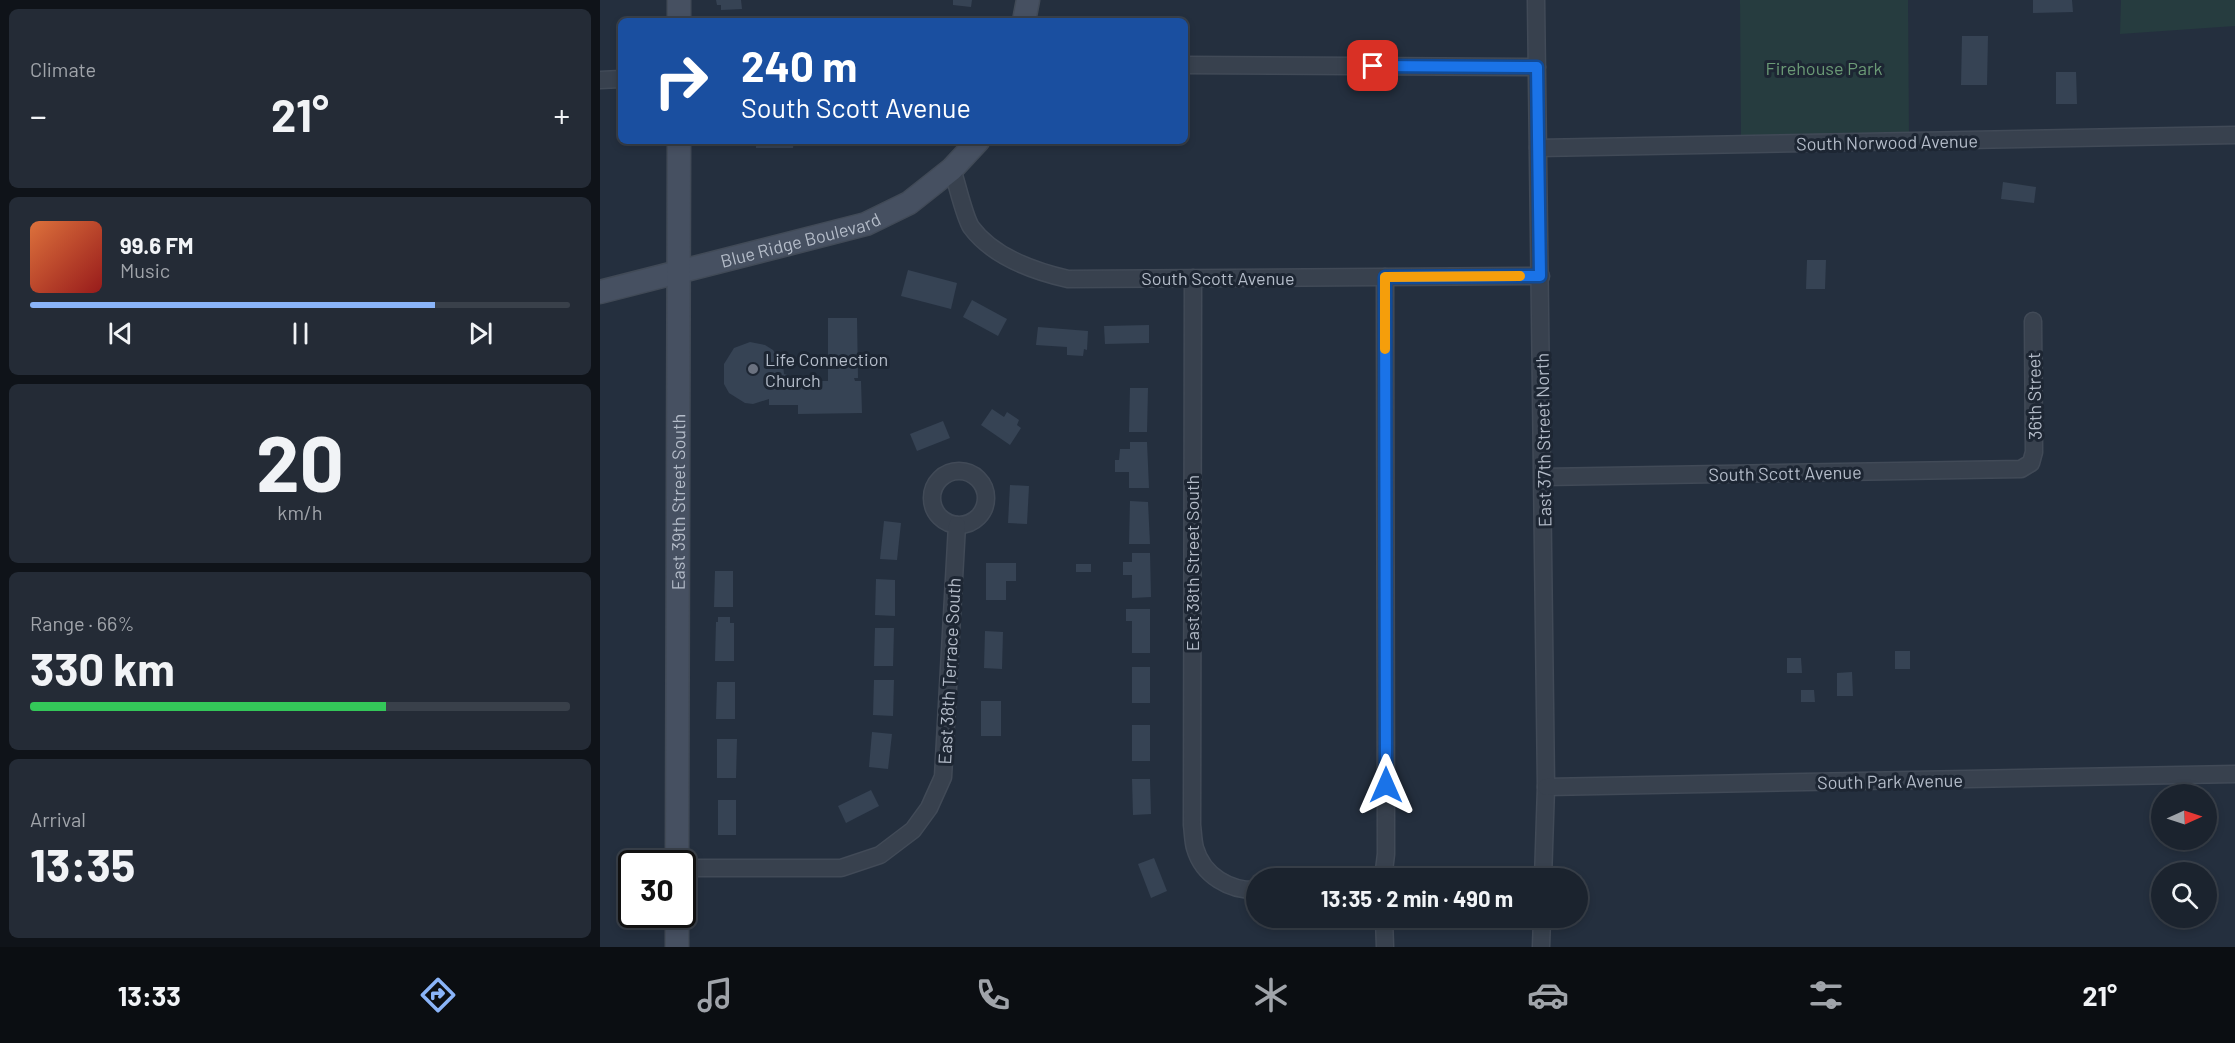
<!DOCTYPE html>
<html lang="en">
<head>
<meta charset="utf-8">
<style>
	:root { --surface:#1b232e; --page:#242b36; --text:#f1f3f6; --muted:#a0a4aa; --line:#39404a; --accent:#8ab4f8 }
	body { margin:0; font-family:Barlow,sans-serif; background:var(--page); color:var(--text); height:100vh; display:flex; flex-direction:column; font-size:22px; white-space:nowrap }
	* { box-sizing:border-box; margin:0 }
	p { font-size:20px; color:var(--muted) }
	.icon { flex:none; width:33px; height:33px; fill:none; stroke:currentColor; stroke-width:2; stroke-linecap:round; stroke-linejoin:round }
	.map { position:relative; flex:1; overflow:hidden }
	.side { display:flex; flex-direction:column; gap:9px; padding:9px; background:#0f1319; width:600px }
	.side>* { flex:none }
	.top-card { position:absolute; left:18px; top:18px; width:570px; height:126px; border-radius:9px; box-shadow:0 3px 9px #0003,0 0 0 2px var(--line); background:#1a4fa0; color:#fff; overflow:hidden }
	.needle { width:39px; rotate:87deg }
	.fabs { position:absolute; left:1551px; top:784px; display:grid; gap:12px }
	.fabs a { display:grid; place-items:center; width:66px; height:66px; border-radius:50%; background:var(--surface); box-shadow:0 3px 9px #0003,0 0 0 2px var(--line); font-size:30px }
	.speed { position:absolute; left:18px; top:850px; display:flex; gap:12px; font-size:30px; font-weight:700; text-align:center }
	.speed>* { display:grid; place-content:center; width:78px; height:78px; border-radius:50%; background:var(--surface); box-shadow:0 3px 9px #0003,0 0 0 2px var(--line); line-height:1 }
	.speed .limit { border:3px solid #111; border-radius:9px; background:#fff; color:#111 }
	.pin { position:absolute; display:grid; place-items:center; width:51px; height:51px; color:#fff; margin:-26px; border-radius:12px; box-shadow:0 3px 9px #0006 }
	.me { position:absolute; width:66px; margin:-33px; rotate:0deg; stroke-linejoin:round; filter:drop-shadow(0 0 4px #0008) }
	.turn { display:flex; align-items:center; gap:21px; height:126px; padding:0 24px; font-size:27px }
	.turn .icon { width:78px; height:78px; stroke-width:2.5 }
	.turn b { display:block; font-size:42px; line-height:51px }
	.big { font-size:45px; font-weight:700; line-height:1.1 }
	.side .card { flex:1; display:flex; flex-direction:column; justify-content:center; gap:9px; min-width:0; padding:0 21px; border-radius:9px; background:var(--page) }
	.side .dial { align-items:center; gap:0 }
	.dial b { font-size:78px; line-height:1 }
	.song { display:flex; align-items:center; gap:18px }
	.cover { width:72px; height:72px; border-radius:9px; background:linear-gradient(135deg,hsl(20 70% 55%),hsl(0 70% 35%)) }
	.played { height:6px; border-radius:3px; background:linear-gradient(90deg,var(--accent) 75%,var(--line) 75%) }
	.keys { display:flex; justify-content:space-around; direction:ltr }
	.heat { display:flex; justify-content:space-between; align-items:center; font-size:33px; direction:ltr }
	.charge { height:9px; border-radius:4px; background:linear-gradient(90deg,#34c759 66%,var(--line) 0) }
	.trip { position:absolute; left:646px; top:868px; width:342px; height:60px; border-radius:30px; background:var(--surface); box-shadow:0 3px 9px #0003,0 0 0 2px var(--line); font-weight:700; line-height:60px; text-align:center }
	.menu { display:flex; height:96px; justify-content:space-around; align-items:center; background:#0b0e12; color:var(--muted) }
	.menu .icon { width:42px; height:42px }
	.menu .on { color:var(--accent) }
	.menu b { font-size:27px; color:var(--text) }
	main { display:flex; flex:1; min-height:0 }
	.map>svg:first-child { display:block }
</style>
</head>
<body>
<main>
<section class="side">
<div class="card"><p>Climate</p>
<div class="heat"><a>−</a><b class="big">21°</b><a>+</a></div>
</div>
<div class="card">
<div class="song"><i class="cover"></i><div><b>99.6 FM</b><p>Music</p></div></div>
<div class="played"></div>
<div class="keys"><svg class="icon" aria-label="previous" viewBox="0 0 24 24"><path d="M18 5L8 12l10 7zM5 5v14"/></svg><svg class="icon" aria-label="pause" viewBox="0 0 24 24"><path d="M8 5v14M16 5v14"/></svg><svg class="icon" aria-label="next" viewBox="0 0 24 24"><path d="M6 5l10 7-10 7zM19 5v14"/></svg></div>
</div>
<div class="card dial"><b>20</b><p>km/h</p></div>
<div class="card"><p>Range · 66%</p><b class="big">330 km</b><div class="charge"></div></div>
<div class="card"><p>Arrival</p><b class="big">13:35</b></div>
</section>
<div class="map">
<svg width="1635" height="947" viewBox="0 0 1635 947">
	<rect width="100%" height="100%" fill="#242f3e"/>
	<!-- green -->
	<g fill="#263c3f">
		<path d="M1140 0H1308L1309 135H1141Z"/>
		<path d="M1521 0H1635V26L1520 34Z"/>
	</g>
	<!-- building -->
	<g fill="#364354">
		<path d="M116 0H141L142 9 121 10V5H117Z"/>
		<path d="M353 0H372L371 7 353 5Z"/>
		<path d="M1433 0H1472L1473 12 1433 13Z"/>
		<path d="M1362 36H1388L1387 85H1361Z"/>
		<path d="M1456 72H1476L1477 104H1456Z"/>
		<path d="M156 141H194L193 148H156Z"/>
		<path d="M1403 182 1436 187 1434 203 1401 199Z"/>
		<path d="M1207 260H1226L1225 289H1206Z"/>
		<path d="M308 270 357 283 351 309 301 296Z"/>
		<path d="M372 300 407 319 398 336 363 317Z"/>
		<path d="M228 318H257L258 378H254L255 381H261L262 413 198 414V405H169V399L153 404 145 403 129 393 124 384V364L134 348 150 342 165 345 173 350 183 365 184 374 198 378 199 381H228Z"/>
		<path d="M549 325V343L505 344 504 326Z"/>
		<path d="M438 327 488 331 487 350 484 349 483 356 467 355V347L436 345Z"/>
		<path d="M530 388H548L547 432H529Z"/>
		<path d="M392 409 404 417 407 412 419 420 417 425 421 428 410 445 381 425Z"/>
		<path d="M343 421 350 438 317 451 310 434Z"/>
		<path d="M530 442H547L549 488H529V472H515V460H519L520 449H530Z"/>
		<path d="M410 485 429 486 427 524 408 523Z"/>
		<path d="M530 501 548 502 550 544H529Z"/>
		<path d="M284 521 301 523 297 560 280 559Z"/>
		<path d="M532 553H550L551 597 532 598V575H523V562H532Z"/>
		<path d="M386 563H416V581H406V600H386Z"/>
		<rect x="476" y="564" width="15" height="8"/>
		<path d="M115 571H133V607H114Z"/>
		<path d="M276 579 295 580V616L275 615Z"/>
		<path d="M526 609H550V653H532V621H526Z"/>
		<path d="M118 617H130V623H134V661H115L116 622H118Z"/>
		<path d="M275 628H294L293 666H274Z"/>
		<path d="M385 631 403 632 402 669 384 668Z"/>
		<rect x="1295" y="651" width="15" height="18"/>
		<path d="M1187 658H1201L1202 673H1187Z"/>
		<rect x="532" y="667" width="18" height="36"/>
		<path d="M1252 672 1253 696H1237V673Z"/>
		<path d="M274 680H294L293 716 273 715Z"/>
		<path d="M117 682H135V719H116Z"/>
		<path d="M1201 690H1214L1215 702H1201Z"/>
		<rect x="381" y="701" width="20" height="35"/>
		<rect x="532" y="725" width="18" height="36"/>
		<path d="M272 732 292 734 288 769 269 767Z"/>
		<path d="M117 739H137L136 778H117Z"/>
		<path d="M532 779H550L551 814 533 815Z"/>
		<path d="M271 790 279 806 246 823 238 806Z"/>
		<rect x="118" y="800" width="18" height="35"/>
		<path d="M554 858 567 891 551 898 538 864Z"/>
	</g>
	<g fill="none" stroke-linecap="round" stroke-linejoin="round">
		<!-- street casing -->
		<g stroke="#414a57" stroke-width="19">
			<g id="street">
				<path d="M936 0 946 787 943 879"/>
				<path d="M585 65 937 67"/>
				<path d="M0 80 21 79"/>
				<path d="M938 148 1635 135"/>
				<path d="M352 169C357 183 364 216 371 227 393 257 433 271 468 279L941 276"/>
				<path d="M593 278 592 825C593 832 593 841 595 848 603 876 630 891 657 890"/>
				<circle cx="359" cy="498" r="27"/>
				<path d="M943 477 1421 469 1431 463 1434 452 1433 321"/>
				<path d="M946 787 1635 774"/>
				<path d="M82 868H241L280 855 313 830 329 808 343 777 357 525"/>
				<path d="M783 879 786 854 785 277"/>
				<path d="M784 918 785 947"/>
				<path d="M941 947 942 918"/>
			</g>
		</g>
		<!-- secondary casing -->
		<g stroke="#414a57" stroke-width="25">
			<g id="secondary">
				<path d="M79 0V21"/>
				<path d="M424 21 428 0"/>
				<path id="s1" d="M0 292 266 224 309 203 352 169 378 141"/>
				<path id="s2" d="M77 864 79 141"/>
				<path d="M77 915V947"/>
			</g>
		</g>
		<!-- street -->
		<use href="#street" stroke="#38414e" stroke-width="16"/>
		<!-- secondary -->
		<use href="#secondary" stroke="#465061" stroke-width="22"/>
	</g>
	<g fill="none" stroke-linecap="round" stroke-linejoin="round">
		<!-- route casing -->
		<g stroke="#114b97" stroke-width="15">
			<path id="route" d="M773 66 937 67 940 276 785 277 786 785"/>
		</g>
		<!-- route -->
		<use href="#route" stroke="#1a73e8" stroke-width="10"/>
		<!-- slow -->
		<path stroke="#f59e0b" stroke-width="10" d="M785 349V277L920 276"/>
	</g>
	<!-- markers -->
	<circle fill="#6b7280" stroke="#1d2633" stroke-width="2" cx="153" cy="369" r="6"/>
	<g text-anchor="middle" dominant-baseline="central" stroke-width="6" stroke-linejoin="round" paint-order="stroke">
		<!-- park labels -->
		<g font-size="18" fill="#6b9a76" stroke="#1d2633">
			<text x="1224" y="68">Firehouse Park</text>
		</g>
		<!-- street labels -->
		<g font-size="18" fill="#b4bcc9" stroke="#1d2633">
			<text transform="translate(1287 142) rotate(-1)">South Norwood Avenue</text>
			<text stroke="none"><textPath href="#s1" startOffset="207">Blue Ridge Boulevard</textPath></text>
			<text x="618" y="278">South Scott Avenue</text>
			<text transform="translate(1434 396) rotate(-91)">36th Street</text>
			<text transform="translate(943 440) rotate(-91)">East 37th Street North</text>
			<text transform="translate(1185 473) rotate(-1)">South Scott Avenue</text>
			<text stroke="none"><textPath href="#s2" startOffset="362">East 39th Street South</textPath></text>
			<text transform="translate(592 563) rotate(-90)">East 38th Street South</text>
			<text transform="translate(349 671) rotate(-87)">East 38th Terrace South</text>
			<text transform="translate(1290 781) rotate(-1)">South Park Avenue</text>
		</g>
		<!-- poi labels -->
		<g font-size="18" fill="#b4bcc9" stroke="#1d2633" text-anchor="start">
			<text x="165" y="359">Life Connection<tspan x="165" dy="21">Church</tspan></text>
		</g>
	</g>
</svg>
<div class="fabs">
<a><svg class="needle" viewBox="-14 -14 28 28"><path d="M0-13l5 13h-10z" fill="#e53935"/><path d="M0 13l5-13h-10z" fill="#a0a4aa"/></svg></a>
<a><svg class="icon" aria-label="search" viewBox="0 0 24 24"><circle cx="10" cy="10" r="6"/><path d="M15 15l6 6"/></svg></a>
</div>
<div class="speed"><div class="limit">30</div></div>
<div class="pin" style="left:773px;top:66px;background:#d93025"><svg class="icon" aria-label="arrive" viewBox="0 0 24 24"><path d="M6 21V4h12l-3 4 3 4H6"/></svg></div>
<svg class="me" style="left:786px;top:785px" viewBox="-20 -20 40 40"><path d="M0-17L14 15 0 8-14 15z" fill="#1a73e8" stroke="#fff" stroke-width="4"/></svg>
<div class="trip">13:35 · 2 min · 490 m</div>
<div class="top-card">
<div class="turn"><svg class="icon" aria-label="right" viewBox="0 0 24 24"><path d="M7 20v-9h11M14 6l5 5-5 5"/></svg><div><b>240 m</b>South Scott Avenue</div></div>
</div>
</div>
</main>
<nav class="menu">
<b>13:33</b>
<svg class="icon on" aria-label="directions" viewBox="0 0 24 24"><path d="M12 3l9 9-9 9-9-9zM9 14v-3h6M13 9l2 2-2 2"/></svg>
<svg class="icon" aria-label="music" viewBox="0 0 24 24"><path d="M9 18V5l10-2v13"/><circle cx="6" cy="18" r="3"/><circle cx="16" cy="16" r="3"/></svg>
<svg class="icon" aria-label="phone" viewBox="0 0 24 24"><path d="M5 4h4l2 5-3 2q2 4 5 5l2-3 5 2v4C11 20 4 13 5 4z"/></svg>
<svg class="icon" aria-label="climate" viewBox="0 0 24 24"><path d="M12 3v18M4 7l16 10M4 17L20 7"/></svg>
<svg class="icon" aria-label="car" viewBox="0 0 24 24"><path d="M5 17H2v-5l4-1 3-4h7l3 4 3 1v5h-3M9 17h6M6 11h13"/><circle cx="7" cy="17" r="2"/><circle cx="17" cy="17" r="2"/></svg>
<svg class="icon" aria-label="filters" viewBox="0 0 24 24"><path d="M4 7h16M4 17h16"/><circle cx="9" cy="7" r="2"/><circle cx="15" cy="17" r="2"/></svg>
<b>21°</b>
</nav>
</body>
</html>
